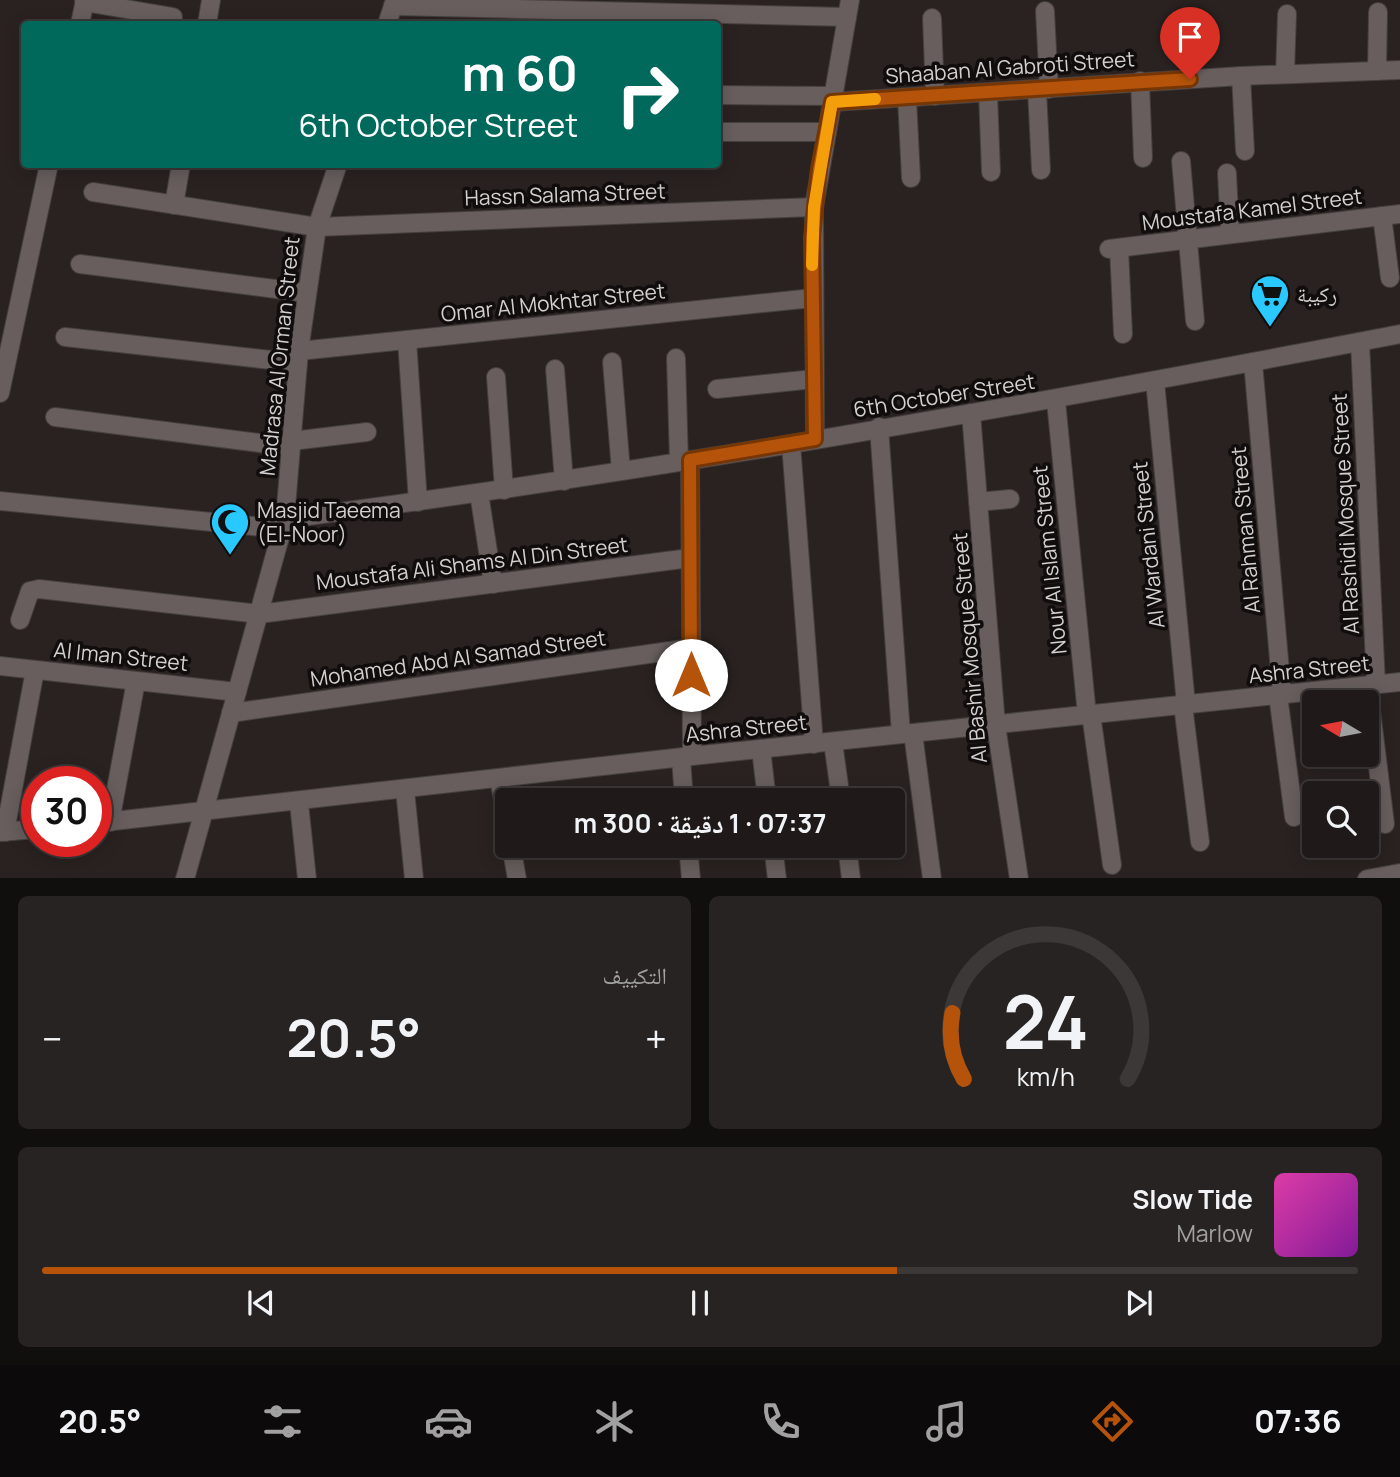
<!DOCTYPE html>
<html lang="ar">
<head>
<meta charset="utf-8">
<style>
	:root { --surface:#1f1a19; --page:#272322; --text:#f1f3f6; --muted:#a1a1a2; --line:#3c3838; --accent:#b45309 }
	body { margin:0; font-family:Manrope,"Noto Naskh Arabic",sans-serif; background:var(--page); color:var(--text); direction:rtl; height:100vh; display:flex; flex-direction:column; font-size:26px; white-space:nowrap }
	* { box-sizing:border-box; margin:0 }
	p { font-size:23px; color:var(--muted) }
	.icon { flex:none; width:38px; height:38px; fill:none; stroke:currentColor; stroke-width:2; stroke-linecap:round; stroke-linejoin:round }
	.map { position:relative; height:878px; overflow:hidden; direction:ltr }
	.drawer { display:flex; flex-direction:column; gap:18px; padding:18px; background:#110e0e; flex:1 }
	.drawer>* { flex:none }
	.banner { position:absolute; left:21px; top:21px; width:700px; height:147px; border-radius:7px; box-shadow:0 4px 18px #0003,0 0 0 2px var(--line); direction:rtl; background:#00695c; color:#fff; overflow:hidden }
	.needle { width:46px; rotate:280deg }
	.tools { position:absolute; left:1302px; top:690px; display:grid; gap:14px }
	.tools a { display:grid; place-items:center; width:77px; height:77px; border-radius:7px; background:var(--surface); box-shadow:0 4px 18px #0003,0 0 0 2px var(--line); font-size:35px }
	.speed { position:absolute; left:21px; top:766px; display:flex; gap:14px; font-size:35px; font-weight:700; text-align:center }
	.speed>* { display:grid; place-content:center; width:91px; height:91px; border-radius:50%; background:var(--surface); box-shadow:0 4px 18px #0003,0 0 0 2px var(--line); line-height:1 }
	.speed .limit { border:10px solid #d22; background:#fff; color:#111 }
	.pin { position:absolute; display:grid; place-items:center; width:60px; height:60px; color:#fff; margin:-72px -30px; border-radius:50% 50% 50% 0; rotate:-45deg; box-shadow:0 0 7px #0007 }
	.pin .icon { rotate:45deg }
	.me { position:absolute; width:77px; margin:-38px; rotate:0deg; stroke-linejoin:round; filter:drop-shadow(0 0 5px #0008) }
	.turn { display:flex; align-items:center; gap:24px; height:147px; padding:0 28px; font-size:32px }
	.turn .icon { width:91px; height:91px; stroke-width:2.5 }
	.turn b { display:block; font-size:49px; line-height:60px }
	.big { font-size:52px; font-weight:700; line-height:1.1 }
	.drawer .widget { flex:1; display:flex; flex-direction:column; justify-content:center; gap:10px; min-width:0; padding:0 24px; border-radius:10px; background:var(--page) }
	.drawer .dial { align-items:center; gap:0 }
	.dial svg { height:182px; overflow:visible; fill:none; stroke:var(--line); stroke-width:7; stroke-linecap:round; text-anchor:middle }
	.dial text { fill:var(--text); stroke:none }
	.song { display:flex; align-items:center; gap:21px }
	.cover { width:84px; height:84px; border-radius:10px; background:linear-gradient(135deg,hsl(320 70% 55%),hsl(290 70% 35%)) }
	.played { height:7px; border-radius:4px; background:linear-gradient(90deg,var(--accent) 65%,var(--line) 65%) }
	.keys { display:flex; justify-content:space-around; direction:ltr }
	.heat { display:flex; justify-content:space-between; align-items:center; font-size:38px; direction:ltr }
	.drawer .tiles { flex:1; display:grid; gap:18px; grid-template-columns:1fr 1fr }
	.widget:last-child { grid-column:span 2 }
	.trip { position:absolute; left:495px; top:788px; width:410px; height:70px; border-radius:7px; background:var(--surface); box-shadow:0 4px 18px #0003,0 0 0 2px var(--line); font-weight:700; line-height:70px; text-align:center; direction:rtl }
	.tab-bar { display:flex; height:112px; justify-content:space-around; align-items:center; background:#0c0a0a; color:var(--muted) }
	.tab-bar .icon { width:49px; height:49px }
	.tab-bar .on { color:var(--accent) }
	.tab-bar b { font-size:32px; color:var(--text) }
	.map>svg:first-child { display:block }
</style>
</head>
<body>
<div class="map">
<svg width="1400" height="879" viewBox="0 0 1400 879">
	<rect width="100%" height="100%" fill="#292221"/>
	<g fill="none" stroke-linecap="round" stroke-linejoin="round">
		<!-- minor casing -->
		<g stroke="#453f3e" stroke-width="20">
			<g id="minor">
				<path d="M84 2 173 17"/>
				<path d="M393 6 847 17"/>
				<path d="M1045 11 1049 89"/>
				<path d="M932 18 935 96"/>
				<path d="M80 24 85 0"/>
				<path d="M207 24 211 0"/>
				<path d="M387 24 395 0"/>
				<path d="M1377 71 1378 12"/>
				<path d="M1285 74 1287 14"/>
				<path d="M1241 76 1245 151"/>
				<path d="M1140 81 1143 158"/>
				<path d="M1037 90 1041 170"/>
				<path d="M988 93 991 172"/>
				<path d="M718 95 833 96"/>
				<path d="M907 98 911 178"/>
				<path d="M832 102 1241 76 1400 70"/>
				<path d="M718 132H827"/>
				<path d="M1181 161 1195 321"/>
				<path d="M1227 173 1230 234"/>
				<path d="M93 192 317 227 814 207"/>
				<path d="M174 205 181 164"/>
				<path d="M1382 216 1390 278"/>
				<path d="M1119 248 1123 334"/>
				<path d="M1109 249 1400 214"/>
				<path d="M80 264 307 293"/>
				<path d="M65 337 298 363"/>
				<path d="M407 340 418 502"/>
				<path d="M1360 342 1376 685"/>
				<path d="M299 351 813 298"/>
				<path d="M676 358 679 462"/>
				<path d="M612 362 621 471"/>
				<path d="M1253 362 1282 694"/>
				<path d="M555 369 564 481"/>
				<path d="M496 377 504 490"/>
				<path d="M1155 381 1186 704"/>
				<path d="M717 389 814 379"/>
				<path d="M0 393 49 164"/>
				<path d="M1056 401 1087 715"/>
				<path d="M971 413 996 725 1019 879"/>
				<path d="M55 417 291 447"/>
				<path d="M879 427 901 734"/>
				<path d="M815 439 814 207 850 0"/>
				<path d="M292 441 367 432"/>
				<path d="M791 444 814 744"/>
				<path d="M690 460 692 756"/>
				<path d="M479 493 493 584"/>
				<path d="M0 501 282 529"/>
				<path d="M978 502 1010 499"/>
				<path d="M285 519C659 471 1030 405 1400 334"/>
				<path d="M20 620 30 591 39 589 259 614 690 558"/>
				<path d="M0 666 237 692"/>
				<path d="M1368 686 1385 824"/>
				<path d="M1278 695 1294 817"/>
				<path d="M1183 705 1200 842"/>
				<path d="M231 713 691 648"/>
				<path d="M1091 714 1112 865"/>
				<path d="M913 733 932 879"/>
				<path d="M833 742 841 800"/>
				<path d="M761 749 767 800"/>
				<path d="M681 758 684 800"/>
				<path d="M499 779 508 824"/>
				<path d="M405 790 414 879"/>
				<path d="M299 803 307 879"/>
				<path d="M110 822 136 681"/>
				<path d="M96 823 692 756 1400 682"/>
				<path d="M0 832 37 829"/>
				<path d="M5 832 35 670"/>
				<path d="M511 845 517 879"/>
				<path d="M688 845 691 879"/>
				<path d="M773 845 777 879"/>
				<path d="M847 845 851 879"/>
				<path d="M185 879 285 519 299 351 317 227 338 164"/>
				<path d="M1367 879 1400 873"/>
			</g>
		</g>
		<!-- minor -->
		<use href="#minor" stroke="#675e5d" stroke-width="18"/>
	</g>
	<g fill="none" stroke-linecap="round" stroke-linejoin="round">
		<!-- route casing -->
		<g stroke="#753606" stroke-width="18">
			<path id="route" d="M691 675 690 460 815 439 812 237 819 169 832 102 1190 79"/>
		</g>
		<!-- route -->
		<use href="#route" stroke="#b45309" stroke-width="12"/>
		<!-- slow -->
		<path stroke="#f59e0b" stroke-width="12" d="M812 265 814 207 832 102 875 99"/>
	</g>
	<!-- icons -->
	<defs>
		<g id="supermarket-pin" transform="scale(2.0125)"><path d="M0 17L-7.5 6A9.5 9.5 0 1 1 7.5 6Z" fill="#29c8ff" stroke="#100d0c"/><path d="M-6-5.5h2.5l.6 2H6L4.5 2H-2.5L-4.4-4H-6ZM-1.5 3.2a1.3 1.3 0 1 0 .1 0ZM3 3.2a1.3 1.3 0 1 0 .1 0Z" fill="#111"/></g>
		<g id="mosque-pin" transform="scale(2.0125)"><path d="M0 17L-7.5 6A9.5 9.5 0 1 1 7.5 6Z" fill="#29c8ff" stroke="#100d0c"/><path d="M3.5-4.9A6 6 0 1 0 3.5 4.9A5 5 0 1 1 3.5-4.9Z" fill="#111"/></g>
	</defs>
	<g fill-rule="evenodd">
		<use href="#supermarket-pin" x="1270" y="294"/>
		<use href="#mosque-pin" x="230" y="522"/>
	</g>
	<g text-anchor="middle" dominant-baseline="central" stroke-width="7" stroke-linejoin="round" paint-order="stroke">
		<!-- street labels -->
		<g font-size="21" fill="#d5d0d0" stroke="#100d0c">
			<text transform="translate(1010 67) rotate(-4)">Shaaban Al Gabroti Street</text>
			<text transform="translate(565 194) rotate(-2)">Hassn Salama Street</text>
			<text transform="translate(1252 209) rotate(-7)">Moustafa Kamel Street</text>
			<text transform="translate(553 302) rotate(-6)">Omar Al Mokhtar Street</text>
			<text transform="translate(279 356) rotate(-84)">Madrasa Al Orman Street</text>
			<text transform="translate(944 395) rotate(-9)">6th October Street</text>
			<text transform="translate(1345 514) rotate(-93)">Al Rashidi Mosque Street</text>
			<text transform="translate(1245 530) rotate(-95)">Al Rahman Street</text>
			<text transform="translate(1148 545) rotate(-96)">Al Wardani Street</text>
			<text transform="translate(1049 560) rotate(-96)">Nour Al Islam Street</text>
			<text transform="translate(472 563) rotate(-7)">Moustafa Ali Shams Al Din Street</text>
			<text transform="translate(969 648) rotate(-95)">Al Bashir Mosque Street</text>
			<text transform="translate(121 656) rotate(6)">Al Iman Street</text>
			<text transform="translate(458 658) rotate(-8)">Mohamed Abd Al Samad Street</text>
			<text transform="translate(1309 669) rotate(-6)">Ashra Street</text>
			<text transform="translate(746 728) rotate(-6)">Ashra Street</text>
		</g>
		<!-- poi labels -->
		<g font-size="21" fill="#d5d0d0" stroke="#100d0c" text-anchor="start">
			<text x="1297" y="294">ركيبة</text>
			<text x="257" y="510">Masjid Taeema<tspan x="257" dy="24">(El-Noor)</tspan></text>
		</g>
	</g>
</svg>
<div class="tools">
<a><svg class="needle" viewBox="-14 -14 28 28"><path d="M0-13l5 13h-10z" fill="#e53935"/><path d="M0 13l5-13h-10z" fill="#a1a1a2"/></svg></a>
<a><svg class="icon" aria-label="search" viewBox="0 0 24 24"><circle cx="10" cy="10" r="6"/><path d="M15 15l6 6"/></svg></a>
</div>
<div class="speed"><div class="limit">30</div></div>
<div class="pin" style="left:1190px;top:79px;background:#d93025"><svg class="icon" aria-label="arrive" viewBox="0 0 24 24"><path d="M6 21V4h12l-3 4 3 4H6"/></svg></div>
<svg class="me" style="left:691px;top:675px" viewBox="-20 -20 40 40"><circle r="19" fill="#fff"/><path d="M0-13L10 11 0 6-10 11z" fill="#b45309"/></svg>
<div class="trip">07:37 · 1 دقيقة · 300 m</div>
<div class="banner">
<div class="turn"><svg class="icon" aria-label="right" viewBox="0 0 24 24"><path d="M7 20v-9h11M14 6l5 5-5 5"/></svg><div><b>60 m</b>6th October Street</div></div>
</div>
</div>
<section class="drawer">
<div class="tiles">
<div class="widget dial"><svg viewBox="0 0 100 80">
<path d="M14 69A42 42 0 1 1 86 69"/>
<path d="M14 69A42 42 0 0 1 9 40" stroke="#b45309"/>
<text x="50" y="56" font-size="32" font-weight="700">24</text>
<text x="50" y="72" font-size="11">km/h</text>
</svg></div>
<div class="widget"><p>التكييف</p>
<div class="heat"><a>−</a><b class="big">20.5°</b><a>+</a></div>
</div>
<div class="widget">
<div class="song"><i class="cover"></i><div><b>Slow Tide</b><p>Marlow</p></div></div>
<div class="played"></div>
<div class="keys"><svg class="icon" aria-label="previous" viewBox="0 0 24 24"><path d="M18 5L8 12l10 7zM5 5v14"/></svg><svg class="icon" aria-label="pause" viewBox="0 0 24 24"><path d="M8 5v14M16 5v14"/></svg><svg class="icon" aria-label="next" viewBox="0 0 24 24"><path d="M6 5l10 7-10 7zM19 5v14"/></svg></div>
</div>
</div>
</section>
<nav class="tab-bar">
<b>07:36</b>
<svg class="icon on" aria-label="directions" viewBox="0 0 24 24"><path d="M12 3l9 9-9 9-9-9zM9 14v-3h6M13 9l2 2-2 2"/></svg>
<svg class="icon" aria-label="music" viewBox="0 0 24 24"><path d="M9 18V5l10-2v13"/><circle cx="6" cy="18" r="3"/><circle cx="16" cy="16" r="3"/></svg>
<svg class="icon" aria-label="phone" viewBox="0 0 24 24"><path d="M5 4h4l2 5-3 2q2 4 5 5l2-3 5 2v4C11 20 4 13 5 4z"/></svg>
<svg class="icon" aria-label="climate" viewBox="0 0 24 24"><path d="M12 3v18M4 7l16 10M4 17L20 7"/></svg>
<svg class="icon" aria-label="car" viewBox="0 0 24 24"><path d="M5 17H2v-5l4-1 3-4h7l3 4 3 1v5h-3M9 17h6M6 11h13"/><circle cx="7" cy="17" r="2"/><circle cx="17" cy="17" r="2"/></svg>
<svg class="icon" aria-label="filters" viewBox="0 0 24 24"><path d="M4 7h16M4 17h16"/><circle cx="9" cy="7" r="2"/><circle cx="15" cy="17" r="2"/></svg>
<b>20.5°</b>
</nav>
</body>
</html>
